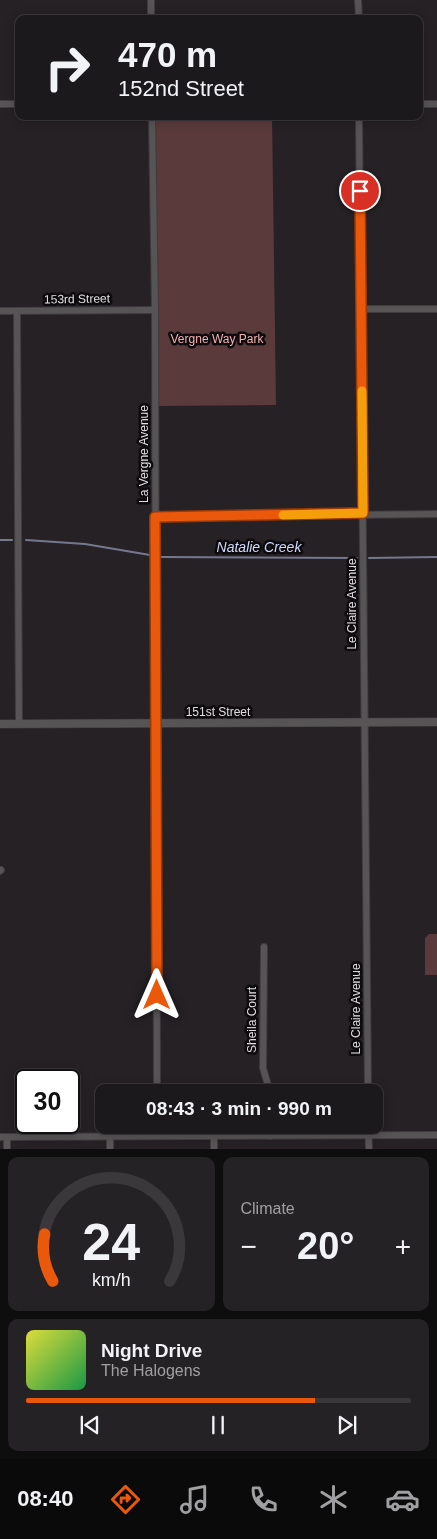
<!DOCTYPE html>
<html lang="en">
<head>
<meta charset="utf-8">
<style>
	:root { --surface:#1c191c; --page:#252225; --text:#f1f3f6; --muted:#a0a0a3; --line:#3a383b; --accent:#ea580c }
	body { margin:0; font-family:Helvetica,sans-serif; background:var(--page); color:var(--text); height:100vh; display:flex; flex-direction:column; font-size:19px; white-space:nowrap }
	* { box-sizing:border-box; margin:0 }
	p { font-size:16px; color:var(--muted) }
	.icon { flex:none; width:28px; height:28px; fill:none; stroke:currentColor; stroke-width:2; stroke-linecap:round; stroke-linejoin:round }
	.map { position:relative; height:1149px; overflow:hidden }
	.details { display:flex; flex-direction:column; gap:8px; padding:8px; background:#0f0e0f; flex:1 }
	.details>* { flex:none }
	.banner { position:absolute; left:15px; top:15px; width:408px; height:105px; border-radius:10px; box-shadow:0 2px 12px #0003,0 0 0 1px var(--line); background:#1c191c; color:var(--text); overflow:hidden }
	.speed { position:absolute; left:15px; top:1069px; display:flex; gap:10px; font-size:25px; font-weight:700; text-align:center }
	.speed>* { display:grid; place-content:center; width:65px; height:65px; border-radius:50%; background:var(--surface); box-shadow:0 2px 12px #0003,0 0 0 1px var(--line); line-height:1 }
	.speed .limit { border:2px solid #111; border-radius:8px; background:#fff; color:#111 }
	.pin { position:absolute; display:grid; place-items:center; width:42px; height:42px; color:#fff; margin:-21px; border:2px solid #fff; border-radius:50%; box-shadow:0 1px 5px #0007 }
	.me { position:absolute; width:55px; margin:-28px; rotate:0deg; stroke-linejoin:round; filter:drop-shadow(0 0 4px #0008) }
	.turn { display:flex; align-items:center; gap:18px; height:105px; padding:0 20px; font-size:22px }
	.turn .icon { width:65px; height:65px; stroke-width:2.5 }
	.turn b { display:block; font-size:35px; line-height:42px }
	.big { font-size:38px; font-weight:700; line-height:1.1 }
	.details .card { flex:1; display:flex; flex-direction:column; justify-content:center; gap:8px; min-width:0; padding:0 18px; border-radius:10px; background:var(--page) }
	.details .dial { align-items:center; gap:0 }
	.dial svg { height:130px; overflow:visible; fill:none; stroke:var(--line); stroke-width:7; stroke-linecap:round; text-anchor:middle }
	.dial text { fill:var(--text); stroke:none }
	.song { display:flex; align-items:center; gap:15px }
	.cover { width:60px; height:60px; border-radius:8px; background:linear-gradient(135deg,hsl(60 70% 55%),hsl(140 70% 35%)) }
	.played { height:5px; border-radius:2px; background:linear-gradient(90deg,var(--accent) 75%,var(--line) 75%) }
	.keys { display:flex; justify-content:space-around; direction:ltr }
	.heat { display:flex; justify-content:space-between; align-items:center; font-size:28px; direction:ltr }
	.details .tiles { flex:1; display:grid; gap:8px; grid-template-columns:1fr 1fr }
	.card:last-child { grid-column:span 2 }
	.trip { position:absolute; left:95px; top:1084px; width:288px; height:50px; border-radius:10px; background:var(--surface); box-shadow:0 2px 12px #0003,0 0 0 1px var(--line); font-weight:700; line-height:50px; text-align:center }
	.tab-bar { display:flex; height:80px; justify-content:space-around; align-items:center; background:#0b0a0b; color:var(--muted) }
	.tab-bar .icon { width:35px; height:35px }
	.tab-bar .on { color:var(--accent) }
	.tab-bar b { font-size:22px; color:var(--text) }
	.map>svg:first-child { display:block }
</style>
</head>
<body>
<div class="map">
<svg width="437" height="1149" viewBox="0 0 437 1149">
	<rect width="100%" height="100%" fill="#252125"/>
	<!-- green -->
	<g fill="#5a3a3b">
		<path d="M155 116H272L276 405 159 406Z"/>
		<path d="M429 934H437V975H425V938Z"/>
	</g>
	<g fill="none" stroke-linecap="round" stroke-linejoin="round">
		<!-- stream -->
		<g stroke="#74788d" stroke-width="2">
			<path d="M0 540H12"/>
			<path d="M26 540 85 544 150 555"/>
			<path d="M161 557 357 558"/>
			<path d="M369 558 437 557"/>
		</g>
		<!-- minor casing -->
		<g stroke="#3f3b3f" stroke-width="8">
			<g id="minor">
				<path d="M151 0V19"/>
				<path d="M358 0 359 19"/>
				<path d="M0 104H19"/>
				<path d="M419 104H437"/>
				<path d="M152 116 155 310 157 1092"/>
				<path d="M359 116 368 1092"/>
				<path d="M361 309H437"/>
				<path d="M0 311 155 310"/>
				<path d="M17 311 19 724"/>
				<path d="M155 517 437 514"/>
				<path d="M0 871 1 870"/>
				<path d="M264 947 263 1068 270 1092"/>
				<path d="M157 1125V1136"/>
				<path d="M368 1125 369 1149"/>
				<path d="M110 1136V1149"/>
				<path d="M270 1136V1125"/>
				<path d="M0 1137 437 1135"/>
				<path d="M7 1149V1138"/>
				<path d="M214 1149V1136"/>
			</g>
		</g>
		<!-- tertiary casing -->
		<g stroke="#3f3b3f" stroke-width="9">
			<path id="tertiary" d="M0 724 437 722"/>
		</g>
		<!-- minor -->
		<use href="#minor" stroke="#575455" stroke-width="6"/>
		<!-- tertiary -->
		<use href="#tertiary" stroke="#575455" stroke-width="8"/>
	</g>
	<g fill="none" stroke-linecap="round" stroke-linejoin="round">
		<!-- route casing -->
		<g stroke="#983908" stroke-width="12">
			<path id="route" d="M157 995 155 517 363 513 360 191"/>
		</g>
		<!-- route -->
		<use href="#route" stroke="#ea580c" stroke-width="9"/>
		<!-- slow -->
		<path stroke="#f59e0b" stroke-width="9" d="M283 515 363 513 362 391"/>
	</g>
	<g text-anchor="middle" dominant-baseline="central" stroke-width="5" stroke-linejoin="round" paint-order="stroke">
		<!-- street labels -->
		<g font-size="12" fill="#e1dee1" stroke="#0d0b0d">
			<text transform="translate(77 299) rotate(-1)">153rd Street</text>
			<text transform="translate(144 454) rotate(-90)">La Vergne Avenue</text>
			<text transform="translate(352 604) rotate(-90)">Le Claire Avenue</text>
			<text x="218" y="712">151st Street</text>
			<text transform="translate(356 1009) rotate(-90)">Le Claire Avenue</text>
			<text transform="translate(252 1020) rotate(-90)">Sheila Court</text>
		</g>
		<!-- park labels -->
		<g font-size="12" fill="#f4b0b1" stroke="#0d0b0d">
			<text x="217" y="339">Vergne Way Park</text>
		</g>
		<!-- water labels -->
		<g font-size="14" font-style="italic" fill="#d0dafc" stroke="#0d0b0d">
			<text x="259" y="547">Natalie Creek</text>
		</g>
	</g>
</svg>
<div class="speed"><div class="limit">30</div></div>
<div class="pin" style="left:360px;top:191px;background:#d93025"><svg class="icon" aria-label="arrive" viewBox="0 0 24 24"><path d="M6 21V4h12l-3 4 3 4H6"/></svg></div>
<svg class="me" style="left:157px;top:995px" viewBox="-20 -20 40 40"><path d="M0-17L14 15 0 8-14 15z" fill="#ea580c" stroke="#fff" stroke-width="4"/></svg>
<div class="trip">08:43 · 3 min · 990 m</div>
<div class="banner">
<div class="turn"><svg class="icon" aria-label="right" viewBox="0 0 24 24"><path d="M7 20v-9h11M14 6l5 5-5 5"/></svg><div><b>470 m</b>152nd Street</div></div>
</div>
</div>
<section class="details">
<div class="tiles">
<div class="card dial"><svg viewBox="0 0 100 80">
<path d="M14 69A42 42 0 1 1 86 69"/>
<path d="M14 69A42 42 0 0 1 9 40" stroke="#ea580c"/>
<text x="50" y="56" font-size="32" font-weight="700">24</text>
<text x="50" y="72" font-size="11">km/h</text>
</svg></div>
<div class="card"><p>Climate</p>
<div class="heat"><a>−</a><b class="big">20°</b><a>+</a></div>
</div>
<div class="card">
<div class="song"><i class="cover"></i><div><b>Night Drive</b><p>The Halogens</p></div></div>
<div class="played"></div>
<div class="keys"><svg class="icon" aria-label="previous" viewBox="0 0 24 24"><path d="M18 5L8 12l10 7zM5 5v14"/></svg><svg class="icon" aria-label="pause" viewBox="0 0 24 24"><path d="M8 5v14M16 5v14"/></svg><svg class="icon" aria-label="next" viewBox="0 0 24 24"><path d="M6 5l10 7-10 7zM19 5v14"/></svg></div>
</div>
</div>
</section>
<nav class="tab-bar">
<b>08:40</b>
<svg class="icon on" aria-label="directions" viewBox="0 0 24 24"><path d="M12 3l9 9-9 9-9-9zM9 14v-3h6M13 9l2 2-2 2"/></svg>
<svg class="icon" aria-label="music" viewBox="0 0 24 24"><path d="M9 18V5l10-2v13"/><circle cx="6" cy="18" r="3"/><circle cx="16" cy="16" r="3"/></svg>
<svg class="icon" aria-label="phone" viewBox="0 0 24 24"><path d="M5 4h4l2 5-3 2q2 4 5 5l2-3 5 2v4C11 20 4 13 5 4z"/></svg>
<svg class="icon" aria-label="climate" viewBox="0 0 24 24"><path d="M12 3v18M4 7l16 10M4 17L20 7"/></svg>
<svg class="icon" aria-label="car" viewBox="0 0 24 24"><path d="M5 17H2v-5l4-1 3-4h7l3 4 3 1v5h-3M9 17h6M6 11h13"/><circle cx="7" cy="17" r="2"/><circle cx="17" cy="17" r="2"/></svg>
</nav>
</body>
</html>
